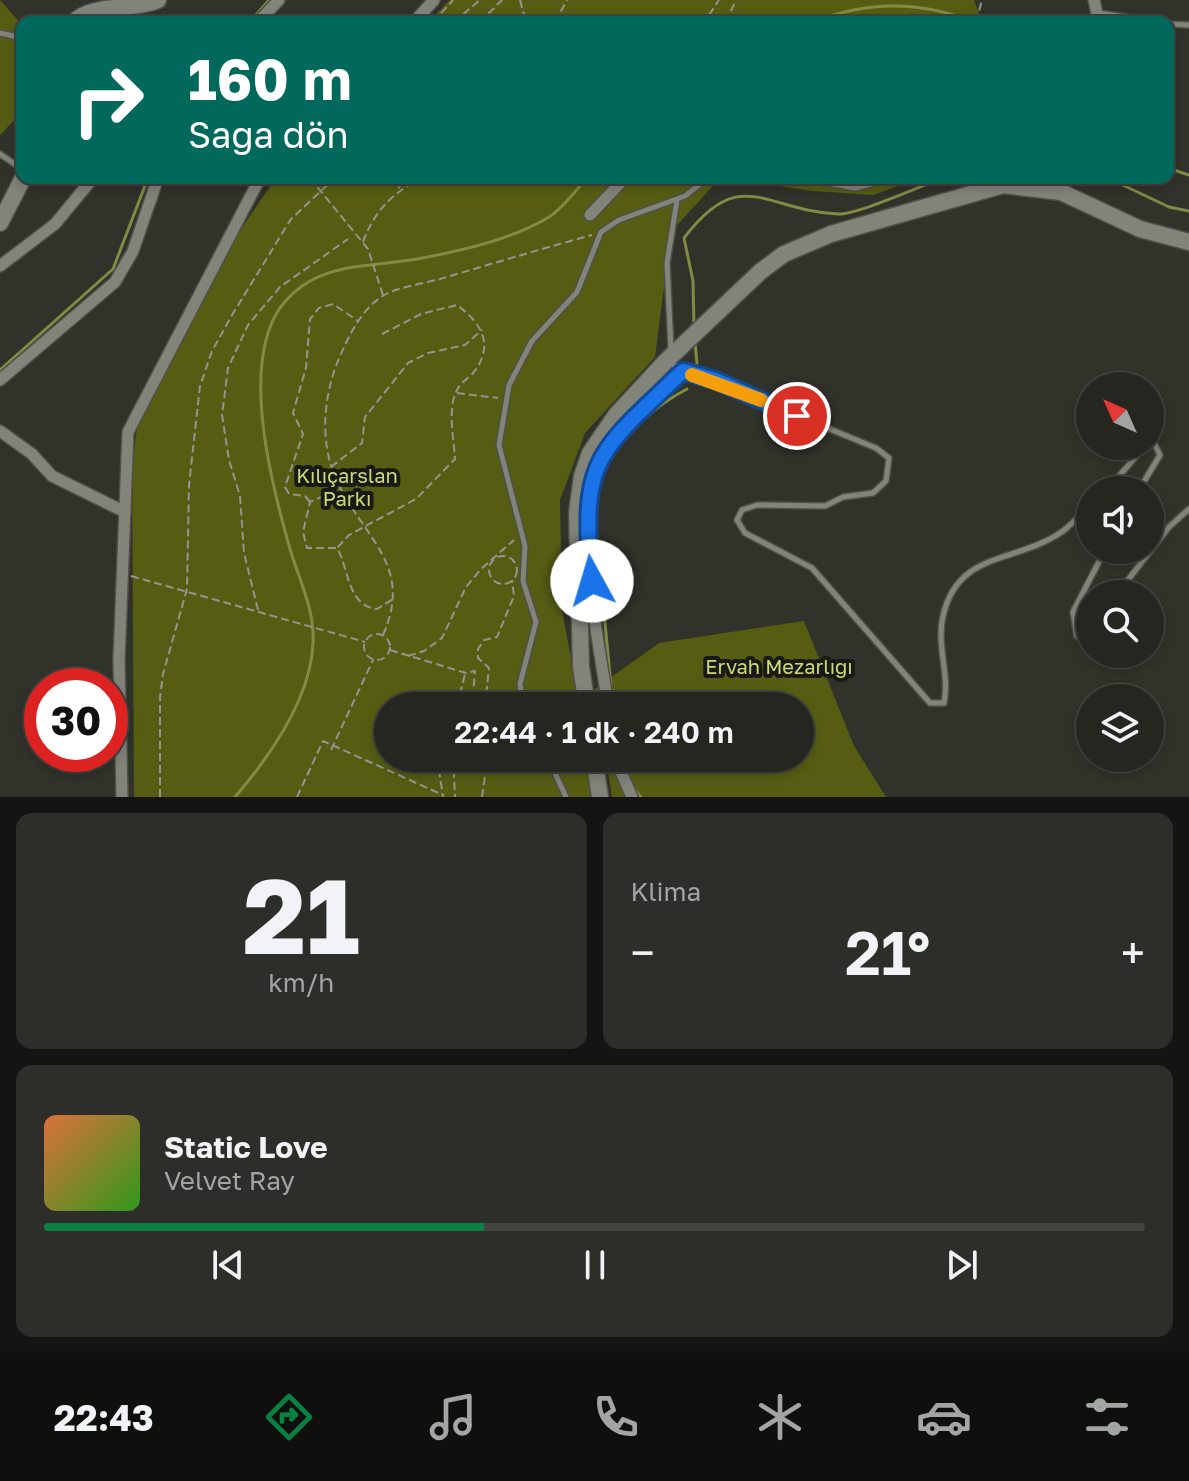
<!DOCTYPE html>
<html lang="tr">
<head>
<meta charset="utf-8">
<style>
	:root { --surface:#252620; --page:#2d2e29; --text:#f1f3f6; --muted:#a3a5a5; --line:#42433e; --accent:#0b8043 }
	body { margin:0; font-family:"Golos Text",sans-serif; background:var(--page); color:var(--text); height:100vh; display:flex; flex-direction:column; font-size:30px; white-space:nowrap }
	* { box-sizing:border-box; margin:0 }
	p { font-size:26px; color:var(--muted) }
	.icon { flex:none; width:44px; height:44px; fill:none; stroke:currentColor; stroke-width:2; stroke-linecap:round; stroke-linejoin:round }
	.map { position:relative; height:797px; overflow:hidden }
	.panel { display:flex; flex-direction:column; gap:16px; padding:16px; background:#141512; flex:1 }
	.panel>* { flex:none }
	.top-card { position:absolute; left:16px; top:16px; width:1158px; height:168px; border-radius:16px; box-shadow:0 4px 12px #0003,0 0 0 2px var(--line); background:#00695c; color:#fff; overflow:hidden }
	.needle { width:52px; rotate:315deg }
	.tools { position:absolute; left:1076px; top:372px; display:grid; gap:16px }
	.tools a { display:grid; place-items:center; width:88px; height:88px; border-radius:50%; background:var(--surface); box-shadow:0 4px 12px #0003,0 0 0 2px var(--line); font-size:40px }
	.speed { position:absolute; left:24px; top:668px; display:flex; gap:16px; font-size:40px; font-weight:700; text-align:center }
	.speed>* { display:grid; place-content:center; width:104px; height:104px; border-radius:50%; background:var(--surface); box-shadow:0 4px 12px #0003,0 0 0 2px var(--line); line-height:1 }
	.speed .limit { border:12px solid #d22; background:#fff; color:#111 }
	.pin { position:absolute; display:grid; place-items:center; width:68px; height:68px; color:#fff; margin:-34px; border:4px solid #fff; border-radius:50%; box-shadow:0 2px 8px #0007 }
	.me { position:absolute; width:88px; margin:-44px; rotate:354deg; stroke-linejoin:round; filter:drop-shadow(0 0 6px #0008) }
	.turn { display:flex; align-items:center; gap:28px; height:168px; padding:0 40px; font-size:36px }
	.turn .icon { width:104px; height:104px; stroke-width:2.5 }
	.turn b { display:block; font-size:56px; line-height:68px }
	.big { font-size:60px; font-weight:600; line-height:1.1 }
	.panel .tile { flex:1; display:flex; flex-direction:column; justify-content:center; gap:12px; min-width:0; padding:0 28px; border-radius:16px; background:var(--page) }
	.panel .dial { align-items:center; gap:0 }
	.dial b { font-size:104px; line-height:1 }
	.song { display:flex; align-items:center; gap:24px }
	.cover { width:96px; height:96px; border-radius:12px; background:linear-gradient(135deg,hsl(20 70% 55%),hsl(110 70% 35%)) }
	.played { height:8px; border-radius:4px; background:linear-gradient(90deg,var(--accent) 40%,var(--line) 40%) }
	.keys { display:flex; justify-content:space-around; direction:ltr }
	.heat { display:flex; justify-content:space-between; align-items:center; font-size:44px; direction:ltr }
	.panel .tiles { flex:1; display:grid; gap:16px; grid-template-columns:1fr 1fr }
	.tile:last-child { grid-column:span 2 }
	.trip { position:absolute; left:374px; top:692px; width:440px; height:80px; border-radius:40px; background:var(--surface); box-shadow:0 4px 12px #0003,0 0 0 2px var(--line); font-weight:600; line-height:80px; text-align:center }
	.dock { display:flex; height:128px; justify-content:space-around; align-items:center; background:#0f0f0d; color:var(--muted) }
	.dock .icon { width:56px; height:56px }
	.dock .on { color:var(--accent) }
	.dock b { font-size:36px; color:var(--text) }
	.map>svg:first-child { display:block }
</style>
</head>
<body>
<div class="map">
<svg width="1189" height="797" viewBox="0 0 1189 797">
	<rect width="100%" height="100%" fill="#31322a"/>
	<!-- green -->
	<g fill="#565d13">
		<path d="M0 0 22 25V112L0 135Z"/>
		<path d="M450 0H974L982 22H428Z"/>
		<path d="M720 178 671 232 655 357 585 433 560 500 562 610 580 706H388V758H590L597 797H134L132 466 137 428 233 241 275 179Z"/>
		<path d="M726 178H921L873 195 813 191Z"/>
		<path d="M804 621 854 746 886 797H612L606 758H800V706H597L595 689 659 643Z"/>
	</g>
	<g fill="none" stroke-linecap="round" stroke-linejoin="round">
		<!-- stream -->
		<g stroke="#828a44" stroke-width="3">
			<path d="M250 22 269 0"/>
			<path d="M813 22C867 1 919 0 973 22"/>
			<path d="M1168 168 1189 175"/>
			<path d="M1108 178 1169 207 1189 211"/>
			<path d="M694 327 693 281 684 238C741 163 765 211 838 214 857 215 920 186 943 178"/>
			<path d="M695 343 697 363"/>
			<path d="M0 370 113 269 148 178"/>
			<path d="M603 469C624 434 651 408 687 389"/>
			<path d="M596 495 600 475"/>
			<path d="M594 507 611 686"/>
			<path d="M633 788 641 797"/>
			<path d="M235 797C270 756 311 698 313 643 315 610 299 580 290 549 272 486 240 366 280 308 314 261 366 268 417 259 460 251 511 240 549 217 563 208 576 190 587 178"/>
		</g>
		<!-- service casing -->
		<g stroke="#4f5048" stroke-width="8">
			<g id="service">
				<path d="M1098 13 1159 22"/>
				<path d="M1168 24 1189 25"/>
				<path d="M0 33 22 38"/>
				<path d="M0 154 22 169"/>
				<path d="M800 178 855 188 895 178"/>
				<path d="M671 350 667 263 677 200"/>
				<path d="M667 362 876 448 889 458 886 481 873 493 843 497 825 506 757 505 742 510 737 520 745 533 812 568 930 703H944C950 674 936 646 943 616 958 550 1016 564 1063 531 1072 524 1081 514 1090 506"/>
				<path d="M1107 490 1145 446"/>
				<path d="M1139 490 1160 455 1154 443 1150 444"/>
				<path d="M1117 594 1169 527 1189 509"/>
				<path d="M1090 633 1087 637 1077 636 1073 612 1105 550"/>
				<path d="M523 706 520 684 536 622 523 581 525 546 499 445 509 385 532 341 577 292 601 232 619 220 685 196 708 178"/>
				<path d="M548 758 566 797"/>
			</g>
		</g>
		<!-- minor casing -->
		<g stroke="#4f5048" stroke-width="14">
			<g id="minor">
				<path d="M1094 0 1099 22"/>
				<path d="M258 22 279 0"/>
				<path d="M414 22 434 0"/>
				<path d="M590 215 625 178"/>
				<path d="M0 266 55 224 93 178"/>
				<path d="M0 380 115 282 133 251 158 178"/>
				<path d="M0 431 32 454 52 476 125 512"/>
				<path d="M608 706C599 638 569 514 603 454 622 421 655 397 683 371"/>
				<path d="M615 758 632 797"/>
				<path d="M122 797 119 660 128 432 260 178"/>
			</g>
		</g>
		<!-- secondary casing -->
		<g stroke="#4f5048" stroke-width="19">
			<g id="secondary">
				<path d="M74 22C93 3 133 11 158 0"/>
				<path d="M0 223 23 178"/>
				<path d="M587 706 581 667 577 513 582 476 590 453 616 415 666 361 761 271 784 254 831 234 1003 185 1061 192 1140 229 1189 242"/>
				<path d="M594 758 600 797"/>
			</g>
		</g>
		<!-- path -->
		<g stroke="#94958f" stroke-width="2" stroke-dasharray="8 4" stroke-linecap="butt">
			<path d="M520 0 526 22"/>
			<path d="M709 15 719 0"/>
			<path d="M433 22 453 0"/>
			<path d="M454 22 480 0"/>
			<path d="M480 22 502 0"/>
			<path d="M555 22 567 0"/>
			<path d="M726 22 736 0"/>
			<path d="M976 22 982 0"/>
			<path d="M310 178 368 249 383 295"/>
			<path d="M399 178 395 185 400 188"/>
			<path d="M363 242C375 210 391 195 420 178"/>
			<path d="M382 334 421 314 457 305C481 323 495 344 474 372 469 378 460 383 457 390 447 408 454 439 455 459L416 499 349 535 337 548C349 568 347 606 377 609L393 599"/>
			<path d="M457 393 498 398"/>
			<path d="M331 467 362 443 365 417 408 363 428 353 465 345 482 330"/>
			<path d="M310 502 305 496 289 494 285 487 303 434 293 413 306 368 310 319 319 308 333 304 358 321"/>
			<path d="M336 548H307L303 532 310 502 340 489"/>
			<circle cx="503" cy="570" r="14"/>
			<path d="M131 576 365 642"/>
			<path d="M258 610 244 553 240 496 229 460 222 415 228 368 248 325 280 287 348 239"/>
			<circle cx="377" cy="647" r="13"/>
			<path d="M383 635C414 565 364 539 337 481 319 443 323 395 340 356 350 334 360 312 381 297 396 287 422 284 440 279 491 264 541 249 592 235"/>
			<path d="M390 650 466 673 475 671 472 706"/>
			<path d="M408 656 424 651 442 638 466 587 481 569 514 540"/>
			<path d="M457 706 465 674"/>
			<path d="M485 706 489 668 478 658V649L484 640 497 637 514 596 512 580"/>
			<path d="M331 750 373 660"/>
			<path d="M443 758 439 770 443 797"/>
			<path d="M453 758 455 797"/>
			<path d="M160 797V698L163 674 187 589 189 485 200 386 212 351 232 315 291 219 335 178"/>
			<path d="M297 797 323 741 443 795"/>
			<path d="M482 797 485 776 482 758"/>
		</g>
		<!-- service -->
		<use href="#service" stroke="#82847a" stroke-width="5"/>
		<!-- minor -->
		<use href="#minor" stroke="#82847a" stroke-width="11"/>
		<!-- secondary -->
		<use href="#secondary" stroke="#82847a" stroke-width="16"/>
	</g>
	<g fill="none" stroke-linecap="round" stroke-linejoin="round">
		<!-- route casing -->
		<g stroke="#114b97" stroke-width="20">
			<path id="route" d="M592 581C579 458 598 452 683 371L715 380 797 416"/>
		</g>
		<!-- route -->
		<use href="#route" stroke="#1a73e8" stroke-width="14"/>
		<!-- slow -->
		<path stroke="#f59e0b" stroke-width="14" d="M692 375 761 400"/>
	</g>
	<g text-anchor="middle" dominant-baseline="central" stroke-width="8" stroke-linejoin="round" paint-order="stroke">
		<!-- park labels -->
		<g font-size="20" fill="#ceda78" stroke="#191a16">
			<text x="347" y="475">Kılıçarslan<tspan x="347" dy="23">Parkı</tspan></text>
			<text x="779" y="666">Ervah Mezarlığı</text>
		</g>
	</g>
</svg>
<div class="tools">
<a><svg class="needle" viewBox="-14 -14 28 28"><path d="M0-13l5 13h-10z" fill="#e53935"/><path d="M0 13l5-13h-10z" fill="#a3a5a5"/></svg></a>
<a><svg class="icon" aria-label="sound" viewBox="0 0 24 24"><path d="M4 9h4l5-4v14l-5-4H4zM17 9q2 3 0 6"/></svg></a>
<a><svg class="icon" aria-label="search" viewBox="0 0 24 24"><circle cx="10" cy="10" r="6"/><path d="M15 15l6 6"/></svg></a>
<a><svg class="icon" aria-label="layers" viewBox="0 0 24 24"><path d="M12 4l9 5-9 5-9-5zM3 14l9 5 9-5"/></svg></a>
</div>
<div class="speed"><div class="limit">30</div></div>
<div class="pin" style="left:797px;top:416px;background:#d93025"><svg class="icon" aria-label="arrive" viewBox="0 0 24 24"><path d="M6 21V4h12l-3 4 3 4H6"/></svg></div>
<svg class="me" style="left:592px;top:581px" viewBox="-20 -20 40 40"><circle r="19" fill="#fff"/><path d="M0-13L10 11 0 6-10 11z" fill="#1a73e8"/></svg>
<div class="trip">22:44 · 1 dk · 240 m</div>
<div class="top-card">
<div class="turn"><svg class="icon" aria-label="right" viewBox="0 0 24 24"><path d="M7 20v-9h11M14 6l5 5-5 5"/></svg><div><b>160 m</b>Sağa dön</div></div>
</div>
</div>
<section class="panel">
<div class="tiles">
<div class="tile dial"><b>21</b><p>km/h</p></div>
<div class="tile"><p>Klima</p>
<div class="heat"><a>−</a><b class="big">21°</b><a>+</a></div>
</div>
<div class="tile">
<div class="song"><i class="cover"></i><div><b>Static Love</b><p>Velvet Ray</p></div></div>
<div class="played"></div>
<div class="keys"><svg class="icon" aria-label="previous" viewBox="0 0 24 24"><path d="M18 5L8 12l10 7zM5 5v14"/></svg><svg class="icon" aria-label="pause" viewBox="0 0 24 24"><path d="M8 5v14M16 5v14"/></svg><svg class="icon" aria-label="next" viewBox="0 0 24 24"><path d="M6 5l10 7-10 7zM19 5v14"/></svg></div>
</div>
</div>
</section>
<nav class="dock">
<b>22:43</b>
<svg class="icon on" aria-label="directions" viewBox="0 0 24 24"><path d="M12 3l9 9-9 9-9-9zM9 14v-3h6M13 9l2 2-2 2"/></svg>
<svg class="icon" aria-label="music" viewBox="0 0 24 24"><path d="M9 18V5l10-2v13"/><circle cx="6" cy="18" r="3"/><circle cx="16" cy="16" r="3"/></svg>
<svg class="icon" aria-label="phone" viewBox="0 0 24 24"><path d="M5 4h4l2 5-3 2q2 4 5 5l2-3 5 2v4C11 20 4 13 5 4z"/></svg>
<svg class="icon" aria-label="climate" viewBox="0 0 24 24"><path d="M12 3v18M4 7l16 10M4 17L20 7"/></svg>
<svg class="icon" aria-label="car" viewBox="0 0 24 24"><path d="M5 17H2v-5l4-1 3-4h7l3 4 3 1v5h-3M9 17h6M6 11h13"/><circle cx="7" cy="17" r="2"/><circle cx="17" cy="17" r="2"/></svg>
<svg class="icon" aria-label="filters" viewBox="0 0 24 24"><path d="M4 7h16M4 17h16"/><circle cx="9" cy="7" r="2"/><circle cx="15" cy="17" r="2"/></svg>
</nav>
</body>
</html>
